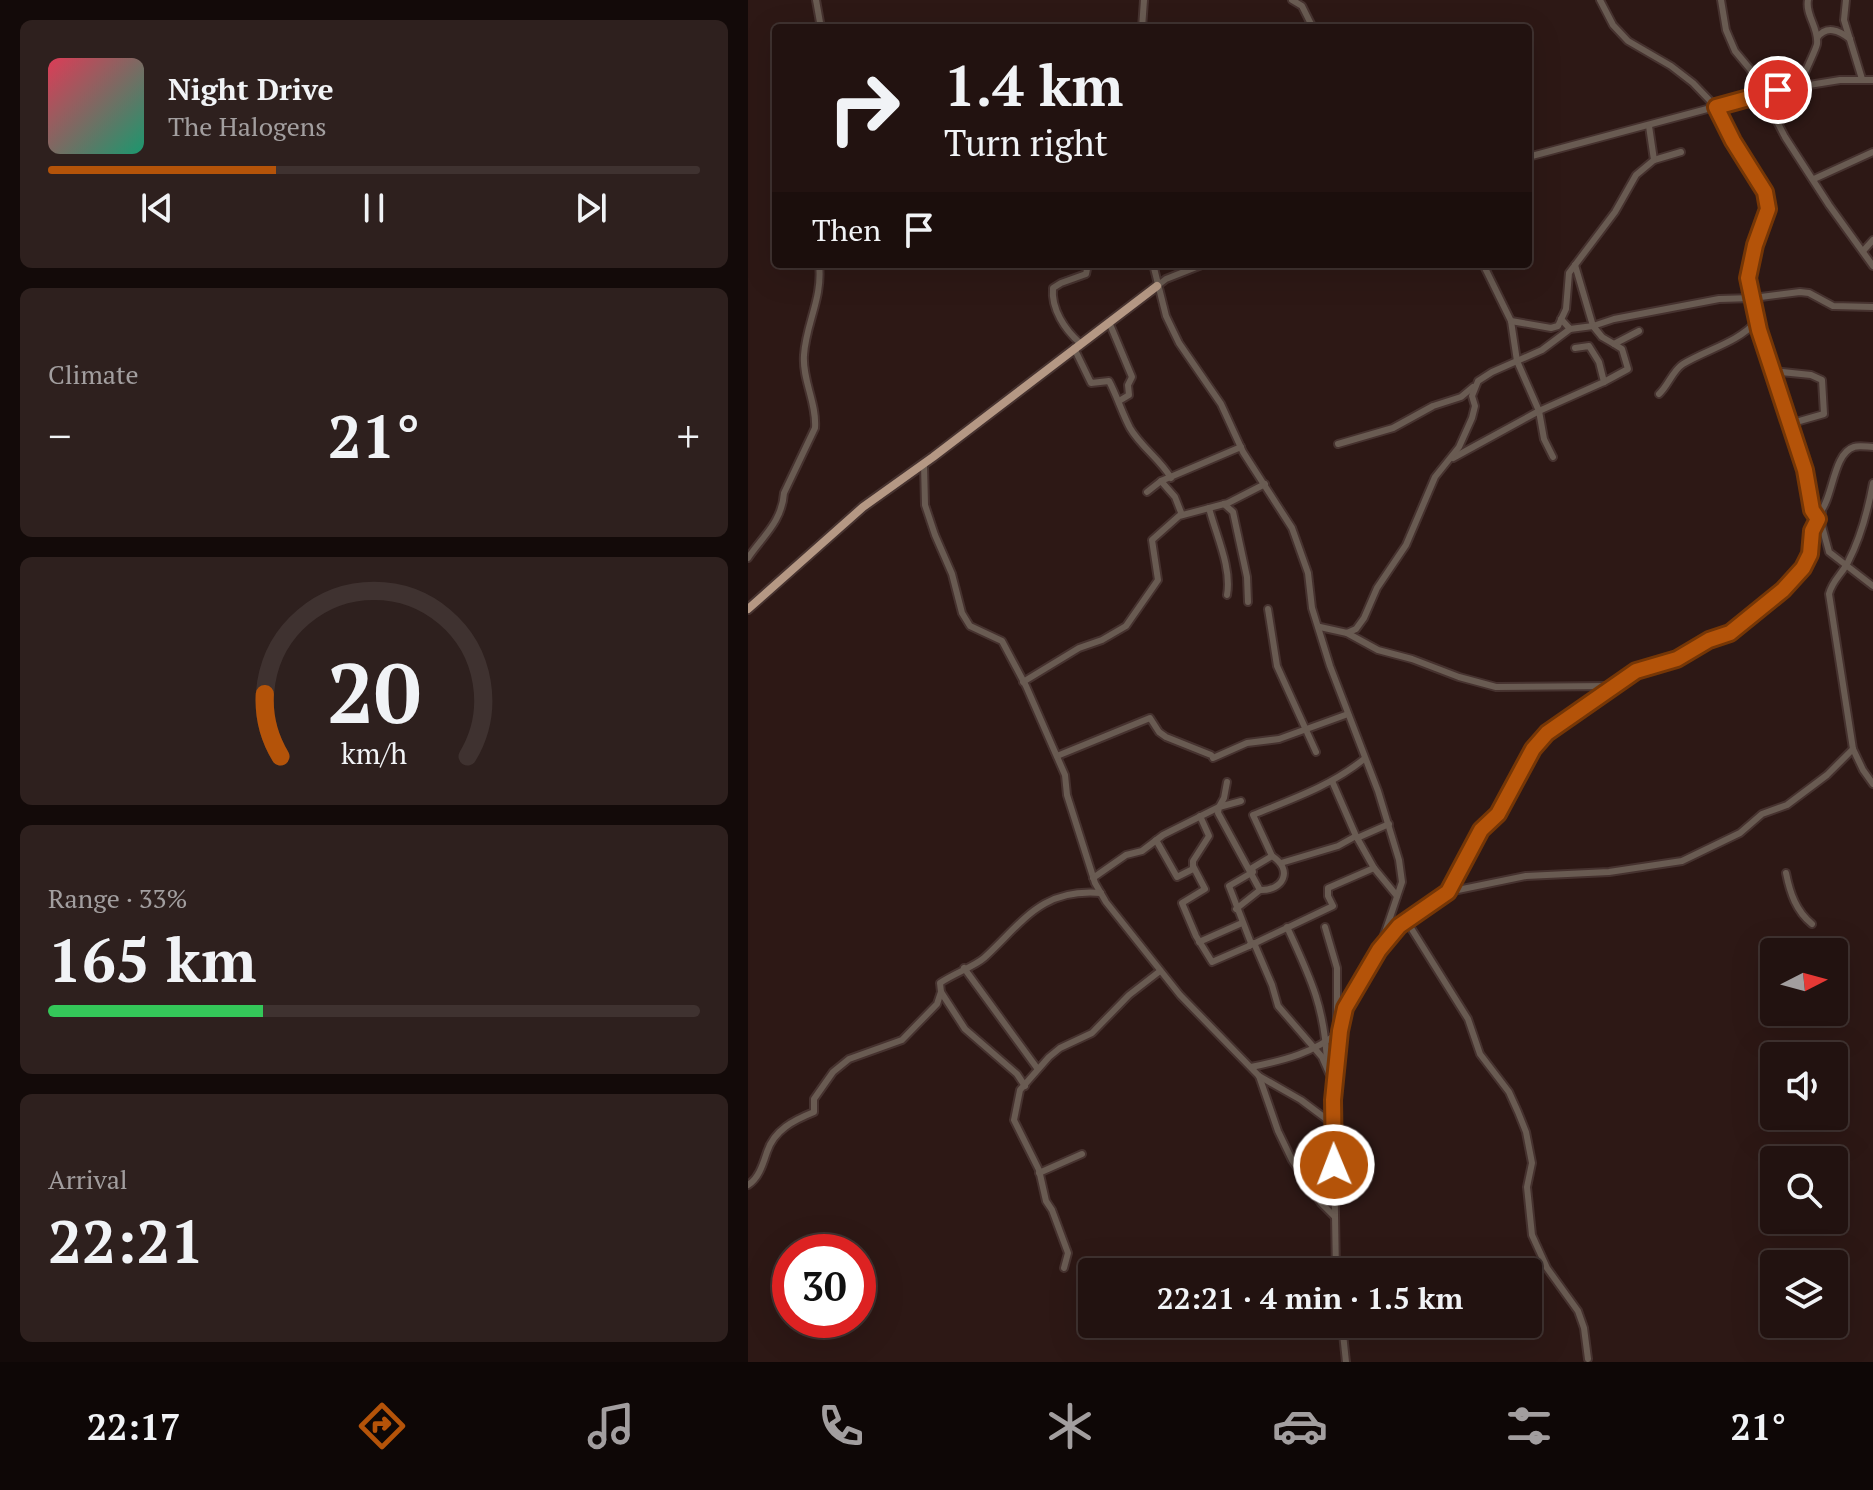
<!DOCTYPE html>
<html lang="en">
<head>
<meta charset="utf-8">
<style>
	:root { --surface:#221210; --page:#2e201e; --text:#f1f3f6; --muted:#a29e9f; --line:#3f3230; --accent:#b45309 }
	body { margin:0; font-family:"PT Serif",serif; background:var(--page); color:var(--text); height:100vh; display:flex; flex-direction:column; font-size:30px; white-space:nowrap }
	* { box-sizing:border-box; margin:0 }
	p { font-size:26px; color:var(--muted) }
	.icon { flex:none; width:44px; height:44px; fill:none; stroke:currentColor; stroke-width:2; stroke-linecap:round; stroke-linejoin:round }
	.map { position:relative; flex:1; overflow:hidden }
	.sheet { display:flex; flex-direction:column; gap:20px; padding:20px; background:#130a09; width:748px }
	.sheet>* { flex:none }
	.banner { position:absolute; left:24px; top:24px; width:760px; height:244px; border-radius:8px; box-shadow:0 8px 32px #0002,0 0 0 2px var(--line); background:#221210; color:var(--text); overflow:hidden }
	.needle { width:52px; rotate:84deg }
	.buttons { position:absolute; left:1012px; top:938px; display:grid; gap:16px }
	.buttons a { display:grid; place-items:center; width:88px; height:88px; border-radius:8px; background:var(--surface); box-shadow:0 8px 32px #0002,0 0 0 2px var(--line); font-size:40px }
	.speed { position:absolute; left:24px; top:1234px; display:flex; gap:16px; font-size:40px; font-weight:700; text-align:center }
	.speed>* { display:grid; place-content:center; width:104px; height:104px; border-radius:50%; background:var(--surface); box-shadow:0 8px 32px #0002,0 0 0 2px var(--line); line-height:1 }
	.speed .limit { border:12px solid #d22; background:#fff; color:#111 }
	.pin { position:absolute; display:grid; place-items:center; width:68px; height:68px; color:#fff; margin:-34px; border:4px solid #fff; border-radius:50%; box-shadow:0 2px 8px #0007 }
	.me { position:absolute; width:88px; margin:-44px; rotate:359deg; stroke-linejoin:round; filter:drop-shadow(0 0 6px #0008) }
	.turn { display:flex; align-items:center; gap:28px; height:168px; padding:0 40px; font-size:36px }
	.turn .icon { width:104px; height:104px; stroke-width:2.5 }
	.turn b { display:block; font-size:56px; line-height:68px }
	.then { display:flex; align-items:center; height:76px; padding:0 40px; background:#0003; gap:16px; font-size:30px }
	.big { font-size:60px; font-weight:600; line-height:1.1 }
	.sheet .widget { flex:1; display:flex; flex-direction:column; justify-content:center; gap:12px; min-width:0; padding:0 28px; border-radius:12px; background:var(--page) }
	.sheet .dial { align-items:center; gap:0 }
	.dial svg { height:208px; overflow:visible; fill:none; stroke:var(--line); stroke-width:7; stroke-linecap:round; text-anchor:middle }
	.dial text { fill:var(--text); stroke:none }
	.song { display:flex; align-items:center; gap:24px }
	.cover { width:96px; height:96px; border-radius:12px; background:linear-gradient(135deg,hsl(350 70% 55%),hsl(160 70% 35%)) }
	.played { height:8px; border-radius:4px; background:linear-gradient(90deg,var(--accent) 35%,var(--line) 35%) }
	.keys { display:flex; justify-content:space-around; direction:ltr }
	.heat { display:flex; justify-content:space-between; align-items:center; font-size:44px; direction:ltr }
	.charge { height:12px; border-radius:6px; background:linear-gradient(90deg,#34c759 33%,var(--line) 0) }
	.trip { position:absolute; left:330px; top:1258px; width:464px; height:80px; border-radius:8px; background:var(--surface); box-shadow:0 8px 32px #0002,0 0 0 2px var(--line); font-weight:600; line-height:80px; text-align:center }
	.tab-bar { display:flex; height:128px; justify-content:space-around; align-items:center; background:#0e0706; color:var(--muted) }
	.tab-bar .icon { width:56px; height:56px }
	.tab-bar .selected { color:var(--accent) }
	.tab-bar b { font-size:36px; color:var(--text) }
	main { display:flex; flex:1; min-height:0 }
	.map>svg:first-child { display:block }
</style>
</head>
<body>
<main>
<section class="sheet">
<div class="widget">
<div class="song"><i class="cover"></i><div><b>Night Drive</b><p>The Halogens</p></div></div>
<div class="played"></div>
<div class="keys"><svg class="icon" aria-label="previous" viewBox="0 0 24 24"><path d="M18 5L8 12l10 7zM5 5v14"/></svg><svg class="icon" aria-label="pause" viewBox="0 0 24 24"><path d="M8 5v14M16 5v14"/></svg><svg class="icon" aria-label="next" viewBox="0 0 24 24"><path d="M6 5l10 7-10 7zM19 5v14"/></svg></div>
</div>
<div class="widget"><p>Climate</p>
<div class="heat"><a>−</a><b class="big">21°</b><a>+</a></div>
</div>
<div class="widget dial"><svg viewBox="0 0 100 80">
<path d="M14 69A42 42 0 1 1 86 69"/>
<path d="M14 69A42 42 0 0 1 8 45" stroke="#b45309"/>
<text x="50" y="56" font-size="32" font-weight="700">20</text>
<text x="50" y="72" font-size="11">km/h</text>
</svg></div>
<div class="widget"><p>Range · 33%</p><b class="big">165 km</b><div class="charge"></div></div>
<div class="widget"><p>Arrival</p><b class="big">22:21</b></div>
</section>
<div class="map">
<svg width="1125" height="1362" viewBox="0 0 1125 1362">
	<rect width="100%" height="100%" fill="#2d1815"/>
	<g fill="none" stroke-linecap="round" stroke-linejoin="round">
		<!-- minor casing -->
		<g stroke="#46322f" stroke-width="10">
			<g id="minor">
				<path d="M68 0 73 28"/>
				<path d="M544 0 554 6 565 28"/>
				<path d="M852 0 865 25 880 41 923 66 945 83 968 107 985 141 1017 192 1020 209 1007 245 1000 278 1011 330 1057 470 1064 510 1074 526 1081 552 1125 586"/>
				<path d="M973 0 978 30 987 51 1002 69 1037 137 1081 205 1125 266"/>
				<path d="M1098 0 1096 20 1114 79"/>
				<path d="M394 28 396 0"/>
				<path d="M1069 38C1078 25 1091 30 1102 39"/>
				<path d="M1052 85C1055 75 1068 50 1069 44 1071 28 1057 15 1060 0"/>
				<path d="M780 157 1030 90 1092 80H1125"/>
				<path d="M906 160 933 152"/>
				<path d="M1066 179 1125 152"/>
				<path d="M1116 250 1125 240"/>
				<path d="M405 264 418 316 431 343 473 404 495 452 544 528 560 573 564 608 582 666 630 791 651 860 654 882 631 950 597 1008 592 1031 585 1100 588 1272"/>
				<path d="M735 264 763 321 769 361 791 411 796 439 805 457"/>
				<path d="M827 265 845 326 866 319 971 299 1005 298 1052 292 1061 293 1085 306 1125 307"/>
				<path d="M409 286 418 279 456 264"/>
				<path d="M813 319 822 329 845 326 854 337 866 344 891 331"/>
				<path d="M763 321 803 328 810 326 818 309 821 273 867 212 888 175 906 160 901 126"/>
				<path d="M361 322 384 377 380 385 381 395 371 401"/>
				<path d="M332 343C317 330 303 309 305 288L313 283 338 274 340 264"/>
				<path d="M326 348 343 383 361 381C369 396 374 413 382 428 393 447 412 459 423 478"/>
				<path d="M1024 371 1063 375 1074 380 1076 414 1041 424"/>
				<path d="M856 382 880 369 874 349 866 344"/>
				<path d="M911 394C920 386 925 370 935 364 960 349 989 343 1009 321"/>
				<path d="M590 444 645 428 685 406 713 397 725 387"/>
				<path d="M705 458 791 411 856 382 851 362 841 346 827 348"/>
				<path d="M176 464 177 505 187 535 204 574 214 613 222 626 254 641 278 686 317 775 319 795 347 883 358 902 432 995 511 1076 530 1131 544 1160 573 1203 586 1216"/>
				<path d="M413 481 427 497 434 515"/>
				<path d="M1125 483C1120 510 1113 537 1100 562 1094 574 1084 581 1081 594L1105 749 1115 770 1125 784"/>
				<path d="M399 492 413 481 493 447"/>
				<path d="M476 504 485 512 499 577 500 602"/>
				<path d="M461 508C468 535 484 568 479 595"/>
				<path d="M1072 512C1085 499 1085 453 1106 447 1111 445 1120 447 1125 447"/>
				<path d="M0 558C14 537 34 522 36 493L67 428C69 403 54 380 56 355 58 323 75 298 71 264"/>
				<path d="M520 609 529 666 568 752"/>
				<path d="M572 627 599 633 608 629 616 618 629 588 658 545 687 477 711 447 724 418 727 406 724 396 730 381 744 372 794 350 822 329"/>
				<path d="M599 633 630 650 664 659 711 677 748 687 863 686"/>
				<path d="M275 682 331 648 354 640 378 626 410 580 404 540 431 516 480 503 517 484"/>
				<path d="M309 756 402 718 411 732 418 737 463 755"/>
				<path d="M465 758 499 743 531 739 600 714"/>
				<path d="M584 781 608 836"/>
				<path d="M493 801 471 807 470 813 512 890C535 891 546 870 524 856"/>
				<path d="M609 838 641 824"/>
				<path d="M408 840 429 877 445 869V861L461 836 452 816"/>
				<path d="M533 863 590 846 608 836 626 868"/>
				<path d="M445 866 457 889 434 903 448 936 464 962 501 946 503 943 481 886 505 872 504 868 524 856 505 815C544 799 583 786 616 759"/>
				<path d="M1038 873C1042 893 1048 911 1064 924"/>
				<path d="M345 878 378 855 394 851 415 835 471 807 476 798 479 782"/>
				<path d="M700 892 733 830 750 814 785 749 799 733 888 671 929 659 961 640 982 633 1035 590 1055 568 1062 554 1064 531 1074 512"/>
				<path d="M488 909 512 890"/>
				<path d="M658 920 720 1019 732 1054 761 1092 770 1112 778 1132 784 1163 779 1187 784 1235 799 1268 830 1311 836 1328 840 1359"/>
				<path d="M539 927C562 977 577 1007 579 1064"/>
				<path d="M577 927 589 968V1030"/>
				<path d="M451 942 494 923"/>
				<path d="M506 943 524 985 530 1006 574 1057 581 1073 587 1076"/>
				<path d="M635 945 651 926 700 892 778 876 861 872 934 861 992 833 1014 814 1039 805 1079 775 1105 749"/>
				<path d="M501 946 585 906 580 896V888L626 868 649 896"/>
				<path d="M216 968 289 1068"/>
				<path d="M503 1067C537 1060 566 1053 592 1031"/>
				<path d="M511 1076 553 1100 585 1124"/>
				<path d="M277 1086 269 1074 217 1029 193 992 192 983C205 974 227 966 236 958 275 922 293 888 353 893"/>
				<path d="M291 1173 334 1154"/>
				<path d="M0 1185C11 1178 15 1164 19 1152 26 1130 46 1120 66 1112V1099L85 1072 101 1059 154 1040 189 1004 193 992"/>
				<path d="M316 1268 320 1253 304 1210 298 1201 291 1170 266 1120 272 1090 301 1057 312 1048 344 1033 381 995 412 971"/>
				<path d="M594 1324 598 1362"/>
			</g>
		</g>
		<!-- major casing -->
		<g stroke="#46322f" stroke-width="12">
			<path id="major" d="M0 609 115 507 185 457 409 286"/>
		</g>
		<!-- minor -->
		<use href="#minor" stroke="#695b52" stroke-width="6"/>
		<!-- major -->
		<use href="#major" stroke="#b59884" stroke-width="8"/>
	</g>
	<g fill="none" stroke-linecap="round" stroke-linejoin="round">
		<!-- route casing -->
		<g stroke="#753606" stroke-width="20">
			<path id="route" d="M586 1165 585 1100 592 1031 597 1008 631 950 651 926 700 892 733 830 750 814 785 749 799 733 888 671 929 659 961 640 982 633 1035 590 1055 568 1062 554 1064 531 1070 519 1064 510 1057 470 1011 330 1000 278 1007 245 1020 209 1017 192 985 141 968 107 1030 90"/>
		</g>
		<!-- route -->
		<use href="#route" stroke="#b45309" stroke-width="14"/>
	</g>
</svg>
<div class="buttons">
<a><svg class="needle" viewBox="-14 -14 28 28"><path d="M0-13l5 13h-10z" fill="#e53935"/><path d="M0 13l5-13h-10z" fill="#a29e9f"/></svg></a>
<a><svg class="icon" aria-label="sound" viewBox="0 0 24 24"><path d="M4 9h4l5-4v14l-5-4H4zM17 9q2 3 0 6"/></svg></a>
<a><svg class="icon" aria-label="search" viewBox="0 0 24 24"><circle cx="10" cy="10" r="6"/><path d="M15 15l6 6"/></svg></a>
<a><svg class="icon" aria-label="layers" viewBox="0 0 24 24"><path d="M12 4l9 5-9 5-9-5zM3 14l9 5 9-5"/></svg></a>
</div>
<div class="speed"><div class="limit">30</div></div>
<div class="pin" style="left:1030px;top:90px;background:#d93025"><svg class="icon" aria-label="arrive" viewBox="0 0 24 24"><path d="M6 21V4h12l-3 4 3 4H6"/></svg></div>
<svg class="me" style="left:586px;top:1165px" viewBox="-20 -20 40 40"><circle r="17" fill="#b45309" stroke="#fff" stroke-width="3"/><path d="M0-11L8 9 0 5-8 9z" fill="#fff"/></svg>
<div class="trip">22:21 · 4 min · 1.5 km</div>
<div class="banner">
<div class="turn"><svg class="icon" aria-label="right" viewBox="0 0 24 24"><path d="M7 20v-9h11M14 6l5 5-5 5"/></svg><div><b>1.4 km</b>Turn right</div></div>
<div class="then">Then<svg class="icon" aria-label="arrive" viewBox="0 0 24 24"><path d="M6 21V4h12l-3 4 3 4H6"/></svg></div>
</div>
</div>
</main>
<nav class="tab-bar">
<b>22:17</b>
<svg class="icon selected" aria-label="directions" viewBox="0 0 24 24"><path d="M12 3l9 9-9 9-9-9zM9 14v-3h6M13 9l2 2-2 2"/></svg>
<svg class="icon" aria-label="music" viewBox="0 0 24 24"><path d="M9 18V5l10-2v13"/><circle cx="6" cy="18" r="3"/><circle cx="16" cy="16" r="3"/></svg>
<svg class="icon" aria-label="phone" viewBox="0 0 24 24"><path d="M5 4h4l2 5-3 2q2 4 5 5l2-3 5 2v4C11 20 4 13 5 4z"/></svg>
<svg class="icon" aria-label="climate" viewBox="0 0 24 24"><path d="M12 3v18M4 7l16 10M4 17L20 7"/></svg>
<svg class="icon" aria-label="car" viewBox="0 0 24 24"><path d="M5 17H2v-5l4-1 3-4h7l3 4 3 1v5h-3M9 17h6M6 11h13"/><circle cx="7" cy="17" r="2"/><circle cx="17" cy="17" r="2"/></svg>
<svg class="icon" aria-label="filters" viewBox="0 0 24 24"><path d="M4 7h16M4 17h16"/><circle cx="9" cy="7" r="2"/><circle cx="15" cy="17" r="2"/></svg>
<b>21°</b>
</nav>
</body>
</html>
